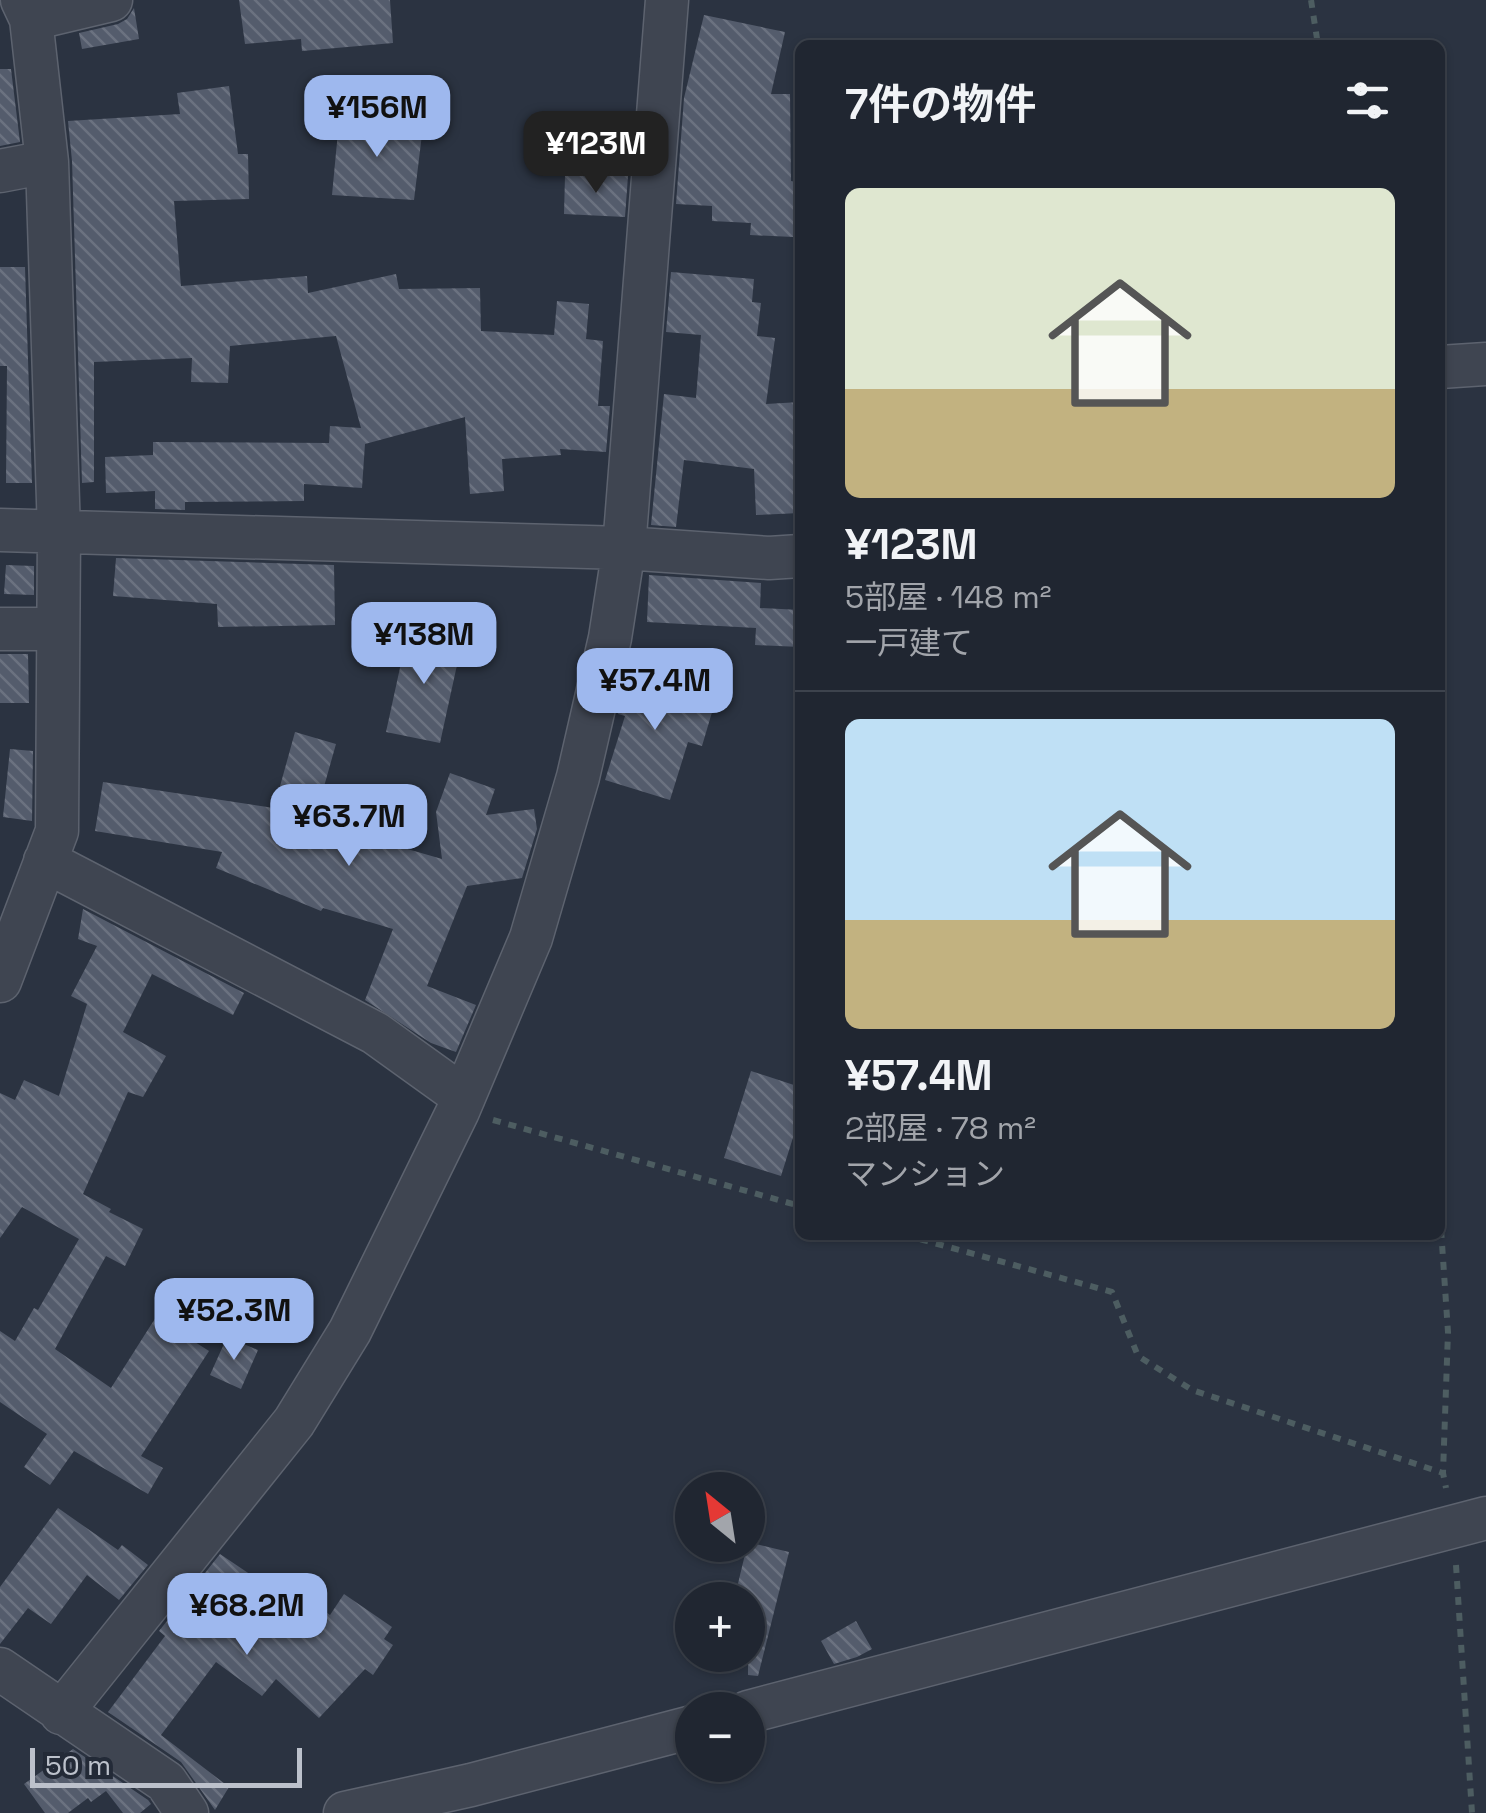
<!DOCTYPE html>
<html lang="ja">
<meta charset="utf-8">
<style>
body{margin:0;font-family:"Space Grotesk","Noto Sans JP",sans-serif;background:#282e39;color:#f1f3f6;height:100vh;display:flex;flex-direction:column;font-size:38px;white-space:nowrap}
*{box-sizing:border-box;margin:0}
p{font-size:32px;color:#a2a5ab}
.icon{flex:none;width:55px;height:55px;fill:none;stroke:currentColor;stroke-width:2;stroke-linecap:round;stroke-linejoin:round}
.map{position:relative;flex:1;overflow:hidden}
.side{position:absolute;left:795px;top:40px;width:650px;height:1200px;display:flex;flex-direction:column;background:#202631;border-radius:15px;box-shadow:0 2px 8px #0004,0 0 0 2px #3d434d}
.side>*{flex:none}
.needle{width:65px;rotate:330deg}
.fabs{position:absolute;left:675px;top:1472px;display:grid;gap:20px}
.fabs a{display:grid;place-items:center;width:90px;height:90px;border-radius:50%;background:#202631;box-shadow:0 2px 8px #0004,0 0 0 2px #3d434d;font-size:50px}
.scale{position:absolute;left:30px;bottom:25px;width:272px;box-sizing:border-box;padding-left:10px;border:5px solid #bcc1cb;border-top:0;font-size:28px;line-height:35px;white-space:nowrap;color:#bcc1cb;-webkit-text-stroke:8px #232a37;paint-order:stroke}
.price{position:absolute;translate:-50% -85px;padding:0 22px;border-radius:20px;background:#9eb8ee;color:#111;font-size:32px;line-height:65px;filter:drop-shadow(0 2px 5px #0008)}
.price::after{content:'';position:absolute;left:50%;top:60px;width:30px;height:22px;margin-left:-15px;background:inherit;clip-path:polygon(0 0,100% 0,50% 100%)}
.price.selected{background:#222;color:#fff}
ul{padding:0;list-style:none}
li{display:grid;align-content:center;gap:20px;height:530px;padding:0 50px}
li+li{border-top:2px solid #3d434d}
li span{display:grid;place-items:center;height:310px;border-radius:15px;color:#555}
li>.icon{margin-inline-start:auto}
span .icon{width:180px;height:180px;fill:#fffc;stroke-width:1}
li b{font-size:42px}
h2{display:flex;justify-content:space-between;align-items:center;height:120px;padding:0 50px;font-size:42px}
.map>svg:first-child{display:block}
</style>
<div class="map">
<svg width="1486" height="1813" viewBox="0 0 1486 1813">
<defs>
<pattern id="building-back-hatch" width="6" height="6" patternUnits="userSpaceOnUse" patternTransform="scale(2.5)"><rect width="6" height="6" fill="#545c6c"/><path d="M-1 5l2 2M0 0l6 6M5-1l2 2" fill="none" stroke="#6b7280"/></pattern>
</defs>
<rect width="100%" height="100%" fill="#2b3341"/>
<path fill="url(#building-back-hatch)" d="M 239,0 L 390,0 L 393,43 L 302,51 L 301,39 L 245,44 Z
M 134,8 L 139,39 L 82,49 L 79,33 L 118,24 L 127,19 Z
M 704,15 L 785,32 L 771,94 L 790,94 L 791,181 L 796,182 L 793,237 L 750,235 L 751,223 L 712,221 L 712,206 L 676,204 L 684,98 Z
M 0,69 L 11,69 L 20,142 L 0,146 Z
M 229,86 L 238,154 L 248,154 L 249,199 L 174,201 L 181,286 L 307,276 L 308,293 L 396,274 L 399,289 L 480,288 L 481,331 L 554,335 L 557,301 L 589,304 L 586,339 L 603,341 L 598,406 L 610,406 L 606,452 L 560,449 L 561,455 L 502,459 L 504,491 L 470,494 L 465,417 L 365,444 L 362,488 L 304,484 L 304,501 L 185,502 L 185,510 L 155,509 L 155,491 L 106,493 L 105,457 L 153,455 L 153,442 L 329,443 L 330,426 L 361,428 L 336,336 L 230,346 L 228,383 L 191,382 L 192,358 L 94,362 L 94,482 L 82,483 L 72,161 L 68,121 L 180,114 L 177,93 Z
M 339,121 L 423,126 L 414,200 L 332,195 Z
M 565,176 L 628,176 L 625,217 L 564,214 Z
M 0,267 L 25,267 L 32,483 L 6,483 L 7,366 L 0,366 Z
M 671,272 L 754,279 L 752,302 L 761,303 L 757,336 L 775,338 L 766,404 L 800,402 L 800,513 L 756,515 L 754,469 L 684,460 L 676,527 L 651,525 L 664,394 L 696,398 L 701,335 L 666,332 Z
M 116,558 L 334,565 L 335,625 L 218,627 L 217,604 L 113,596 Z
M 6,565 L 34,566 L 34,595 L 4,594 Z
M 649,575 L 761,583 L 760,608 L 800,610 L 800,647 L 755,645 L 756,628 L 647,622 Z
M 408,631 L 462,642 L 440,743 L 386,732 Z
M 0,654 L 28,654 L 29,703 L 0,703 Z
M 630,662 L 661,673 L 657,685 L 715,702 L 702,746 L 688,742 L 670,800 L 605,780 L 625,716 L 618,714 Z
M 295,732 L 336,744 L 314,822 L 442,859 L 436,812 L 450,773 L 495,789 L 486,815 L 534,809 L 537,829 L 522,878 L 467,886 L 427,986 L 476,1005 L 456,1052 L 431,1043 L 365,1000 L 393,929 L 323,908 L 321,911 L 216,868 L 222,852 L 95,831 L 103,782 L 274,808 Z
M 10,749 L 33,751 L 32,821 L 3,817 Z
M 83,909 L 244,993 L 233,1015 L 152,974 L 123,1032 L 166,1056 L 143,1097 L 128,1092 L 83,1194 L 111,1209 L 109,1212 L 143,1229 L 125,1266 L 106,1256 L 55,1349 L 111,1388 L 156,1317 L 209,1351 L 141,1456 L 163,1468 L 148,1494 L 74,1451 L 50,1485 L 24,1467 L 47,1434 L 0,1402 L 0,1331 L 15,1341 L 34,1308 L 38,1310 L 79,1239 L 22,1207 L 0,1238 L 0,1093 L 15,1100 L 24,1080 L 59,1096 L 87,1004 L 71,996 L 97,946 L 78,939 Z
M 751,1071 L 800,1087 L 800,1115 L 781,1176 L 724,1158 Z
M 227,1337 L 258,1350 L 241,1389 L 210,1375 Z
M 58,1508 L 118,1550 L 122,1545 L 148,1565 L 119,1600 L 87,1575 L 51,1624 L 28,1608 L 0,1644 L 0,1587 Z
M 748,1542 L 789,1552 L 758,1676 L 748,1675 L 748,1600 L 734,1600 Z
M 220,1554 L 257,1579 L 245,1597 L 294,1636 L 315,1604 L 330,1615 L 344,1594 L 392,1627 L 384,1639 L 393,1645 L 373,1675 L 365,1669 L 319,1718 L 276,1679 L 262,1696 L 216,1662 L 161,1735 L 229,1787 L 215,1810 L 181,1762 L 108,1712 L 165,1636 L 159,1631 Z
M 856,1621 L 872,1649 L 857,1657 L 834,1664 L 821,1641 Z
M 73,1749 L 148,1800 L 151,1804 L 140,1813 L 123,1813 L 106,1791 L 91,1802 L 88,1798 L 68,1813 L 45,1813 L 24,1784 Z"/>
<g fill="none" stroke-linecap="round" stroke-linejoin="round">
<defs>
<path id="street" d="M 31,19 L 111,0
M 0,171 L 47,162
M 1440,367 L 1486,364
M 0,530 L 624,548 L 769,558 L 800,556
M 0,629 L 57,629
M 45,861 L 375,1033 L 464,1097
M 0,981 L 57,831 L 59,532 L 47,162 L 31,19 L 22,0
M 0,1669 L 166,1782 L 187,1813
M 748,1712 L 1486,1518
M 61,1713 L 294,1422 L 350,1331 L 458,1111 L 531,938 L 578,777 L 610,638 L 624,548 L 667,0
M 345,1813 L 471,1785 L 692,1727"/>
</defs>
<use href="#street" stroke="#5d636f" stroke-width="45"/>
<path stroke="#4d5d61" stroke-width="6" stroke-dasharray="8 8" stroke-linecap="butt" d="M 1311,0 L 1318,45
M 493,1120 L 800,1206
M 1440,1214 L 1448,1332 L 1443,1473 L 1446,1488
M 905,1235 L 1112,1292 L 1138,1356 L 1192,1390 L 1443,1473
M 1456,1565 L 1472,1813"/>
<use href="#street" stroke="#3f4551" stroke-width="42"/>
</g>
</svg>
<div class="fabs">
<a><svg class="needle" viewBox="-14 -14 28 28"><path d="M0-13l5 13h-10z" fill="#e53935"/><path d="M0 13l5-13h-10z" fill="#a2a5ab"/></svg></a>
<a>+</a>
<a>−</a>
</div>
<div class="scale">50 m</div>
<b class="price" style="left:377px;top:160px">¥156M</b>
<b class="price selected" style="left:596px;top:196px">¥123M</b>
<b class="price" style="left:424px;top:687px">¥138M</b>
<b class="price" style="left:655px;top:733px">¥57.4M</b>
<b class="price" style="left:349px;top:869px">¥63.7M</b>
<b class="price" style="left:234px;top:1363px">¥52.3M</b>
<b class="price" style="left:247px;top:1658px">¥68.2M</b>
<section class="side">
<h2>7件の物件<svg class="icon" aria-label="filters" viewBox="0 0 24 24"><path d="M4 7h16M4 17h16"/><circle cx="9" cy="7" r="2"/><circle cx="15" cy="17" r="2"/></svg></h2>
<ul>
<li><span style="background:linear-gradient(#dfe7d0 65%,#c2b280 0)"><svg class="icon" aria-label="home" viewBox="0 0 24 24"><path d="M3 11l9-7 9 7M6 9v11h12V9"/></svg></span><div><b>¥123M</b><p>5部屋 · 148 m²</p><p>一戸建て</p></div></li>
<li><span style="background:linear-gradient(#bfe0f5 65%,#c2b280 0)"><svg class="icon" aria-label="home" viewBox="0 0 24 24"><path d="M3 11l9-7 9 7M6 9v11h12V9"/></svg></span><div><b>¥57.4M</b><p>2部屋 · 78 m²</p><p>マンション</p></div></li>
</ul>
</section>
</div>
